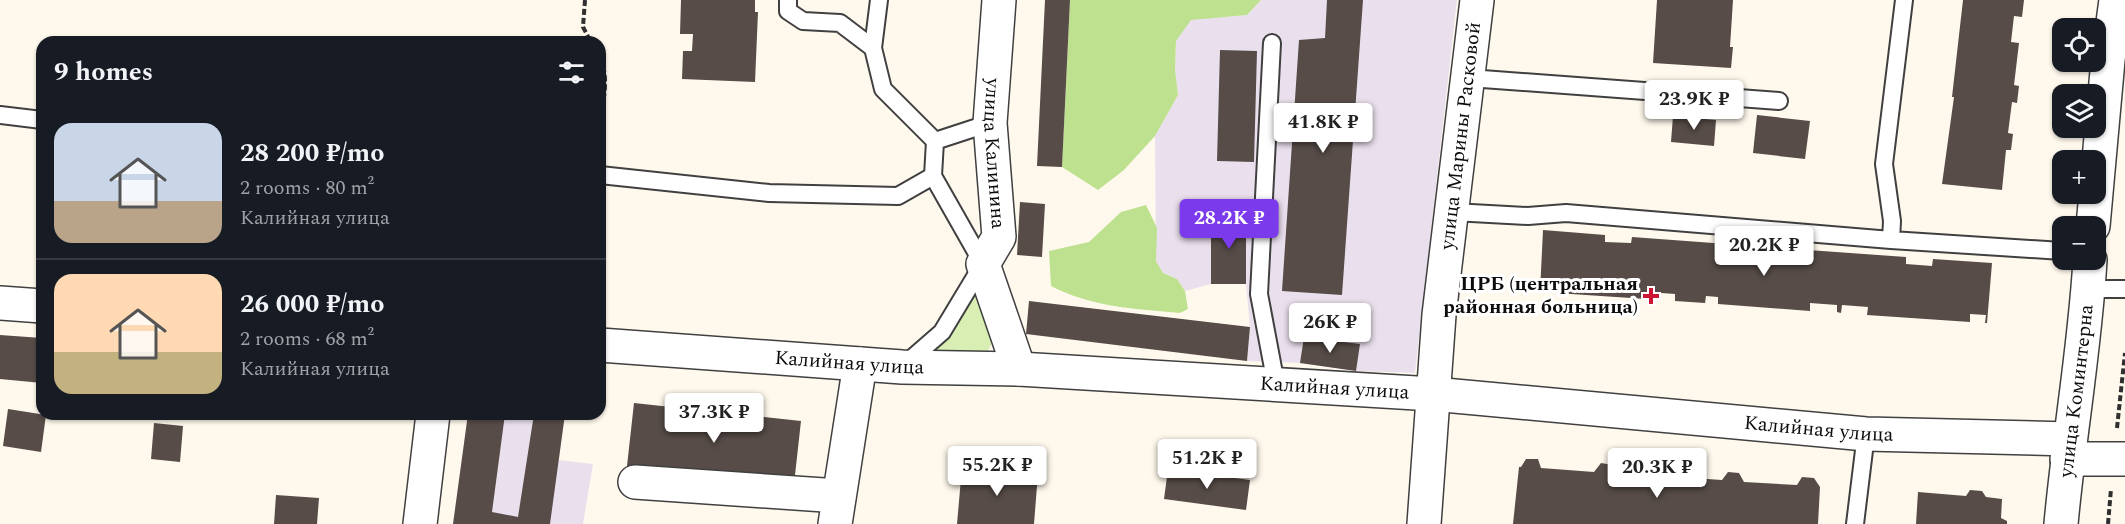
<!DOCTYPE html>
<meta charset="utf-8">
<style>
body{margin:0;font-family:Spectral,serif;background:#20242c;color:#f1f3f6;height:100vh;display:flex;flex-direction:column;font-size:22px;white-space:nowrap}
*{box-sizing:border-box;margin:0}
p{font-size:20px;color:#9ea1a6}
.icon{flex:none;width:33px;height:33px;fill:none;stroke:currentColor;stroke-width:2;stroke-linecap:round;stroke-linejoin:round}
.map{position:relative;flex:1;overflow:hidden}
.details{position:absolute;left:36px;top:36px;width:570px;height:384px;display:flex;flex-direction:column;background:#171b24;border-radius:18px;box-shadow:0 2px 4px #0004}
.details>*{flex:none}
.fabs{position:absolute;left:2052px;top:18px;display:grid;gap:12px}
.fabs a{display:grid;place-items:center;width:54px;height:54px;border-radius:12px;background:#171b24;box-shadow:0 2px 4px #0004;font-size:30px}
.price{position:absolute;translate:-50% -51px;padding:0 14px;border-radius:6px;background:#fff;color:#222;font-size:20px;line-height:39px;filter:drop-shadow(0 2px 3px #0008)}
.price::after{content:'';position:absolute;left:50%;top:36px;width:18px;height:14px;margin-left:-9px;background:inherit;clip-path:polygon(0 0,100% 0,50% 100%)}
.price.selected{background:#7c3aed;color:#fff}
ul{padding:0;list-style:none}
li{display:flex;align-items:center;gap:18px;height:150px;padding:0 18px}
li+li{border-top:2px solid #363941}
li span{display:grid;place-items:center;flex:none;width:168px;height:120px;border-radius:18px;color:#555}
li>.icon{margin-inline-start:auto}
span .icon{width:72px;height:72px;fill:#fffc;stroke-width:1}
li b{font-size:26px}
h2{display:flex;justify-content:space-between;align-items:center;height:72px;padding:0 18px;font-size:26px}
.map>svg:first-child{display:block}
</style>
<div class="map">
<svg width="2125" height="524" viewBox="0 0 2125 524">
<rect width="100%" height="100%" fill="#fff9ed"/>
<path fill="#eae0ed" d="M 1261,0 L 1457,0 L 1415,373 L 1356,371 L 1300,363 L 1247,361 L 1250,327 L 1246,284 L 1211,284 L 1185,291 L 1177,279 L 1163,273 L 1156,261 L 1155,136 L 1178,95 L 1175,69 L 1176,40 L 1191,19 L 1247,15 Z
M 468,414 L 565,414 L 559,460 L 593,464 L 583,524 L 453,524 Z"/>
<path fill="#d8eeb2" d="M 975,295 L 994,340 L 986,354 L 927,355 L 950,330 Z"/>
<path fill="#bee190" d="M 1070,0 L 1261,0 L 1247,15 L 1191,20 L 1176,41 L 1175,69 L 1178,95 L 1155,136 L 1124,170 L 1098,190 L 1062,167 Z
M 1146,205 L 1157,228 L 1156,261 L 1163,273 L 1177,279 L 1185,291 L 1188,309 L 1180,313 C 1136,309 1091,307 1051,286 L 1049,251 L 1089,242 L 1121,212 Z"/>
<path fill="#574c48" d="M 681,0 L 755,0 L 755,12 L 758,12 L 755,82 L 682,79 L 683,51 L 692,51 L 693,34 L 680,34 Z
M 1045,0 L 1070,0 L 1062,167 L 1037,166 Z
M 1327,0 L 1363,0 L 1342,295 L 1282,291 L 1299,40 L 1325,38 Z
M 1657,0 L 1733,0 L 1730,47 L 1733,47 L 1731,68 L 1653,63 Z
M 1963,0 L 2024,0 L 2022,17 L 2014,16 L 2011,42 L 2019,43 L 2014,85 L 2019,86 L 2017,103 L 2012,102 L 2008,133 L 2013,134 L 2011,150 L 2006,150 L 2002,190 L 1942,184 L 1954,97 L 1952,97 Z
M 1220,50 L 1257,51 L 1254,162 L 1217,161 Z
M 1757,115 L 1810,121 L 1805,159 L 1753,153 Z
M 1673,116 L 1716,120 L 1714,146 L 1671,142 Z
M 1020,202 L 1045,204 L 1042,257 L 1017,255 Z
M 1211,216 L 1246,216 L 1246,284 L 1211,284 Z
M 1543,230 L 1605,235 L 1605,242 L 1631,243 L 1632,237 L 1754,246 L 1754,253 L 1779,255 L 1780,248 L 1906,257 L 1906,264 L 1932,266 L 1933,259 L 1992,263 L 1987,323 L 1985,323 L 1986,315 L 1970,314 L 1970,322 L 1867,315 L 1868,307 L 1842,305 L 1841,313 L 1837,312 L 1837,305 L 1810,303 L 1810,311 L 1718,304 L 1718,297 L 1706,296 L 1705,303 L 1675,301 L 1675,294 L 1661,293 L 1661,300 L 1556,293 L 1557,285 L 1542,284 L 1542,292 L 1540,292 Z
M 1029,301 L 1250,327 L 1247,361 L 1026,334 Z
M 0,335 L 42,338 L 42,383 L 0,379 Z
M 1304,337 L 1360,344 L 1356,371 L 1300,363 Z
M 634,403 L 801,421 L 794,484 L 627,466 Z
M 8,409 L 46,415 L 41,452 L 3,446 Z
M 468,414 L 505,414 L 492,512 L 518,517 L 534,414 L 565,414 L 550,524 L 453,524 Z
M 154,423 L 183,426 L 180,462 L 151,459 Z
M 1526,459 L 1538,459 L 1541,468 L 1594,472 L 1601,463 L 1613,465 L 1618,473 L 1722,480 L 1728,472 L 1739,473 L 1744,482 L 1797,485 L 1802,477 L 1814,478 L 1820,487 L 1818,524 L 1513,524 L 1519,467 L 1521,467 Z
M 962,467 L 1038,473 L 1034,524 L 957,524 Z
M 1168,469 L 1250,480 L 1246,510 L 1164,499 Z
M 1970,490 L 1982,491 L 1986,497 L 2002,499 L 2001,518 L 2007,521 L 2007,524 L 1916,524 L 1918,492 L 1966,496 Z
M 276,495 L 319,498 L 317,524 L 274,524 Z"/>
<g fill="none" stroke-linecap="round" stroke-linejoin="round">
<defs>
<path id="service" d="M 788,0 L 788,11 L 803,21 L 840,23 L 873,48
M 879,0 L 873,48 L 883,89 L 935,141 L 933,176 L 983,264 L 942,332 L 903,366
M 1272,43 L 1259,294 L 1276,384
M 1469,78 L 1779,101
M 0,115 L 42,120
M 935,141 L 990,123
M 600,175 L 769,193 L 898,196 L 933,176
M 1453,212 L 1528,216 L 1566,213 L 1891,240 L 2062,251
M 1891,240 L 1892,221 L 1884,164 L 1904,0
M 2088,289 L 2125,289
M 1855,524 L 1866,434"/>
<g id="minor">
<path id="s1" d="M 999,0 L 990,123 L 999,237 L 983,264 L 1019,369"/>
<path d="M 2093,226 L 2108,60 L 2116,0"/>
<path d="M 0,303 L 42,306"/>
<path id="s2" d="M 600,345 L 902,367 L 1019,369 L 1433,394 L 1866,434 L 2070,439"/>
<path d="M 2067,459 L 2125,459"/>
<path d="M 635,482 L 839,496"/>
<path d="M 420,524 L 433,414"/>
<path d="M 835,524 L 860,364"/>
<path id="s3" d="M 1424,524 L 1439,315 L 1477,0"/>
<path id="s4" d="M 2061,524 C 2069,436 2085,348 2090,260"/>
</g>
</defs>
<use href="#service" stroke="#404040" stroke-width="20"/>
<use href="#minor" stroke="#404040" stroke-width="36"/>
<path stroke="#2f2f2f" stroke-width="4" stroke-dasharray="6 3" stroke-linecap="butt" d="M 585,0 L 583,27 L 591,42
M 600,58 C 609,76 604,100 600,119
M 2117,428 L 2125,353
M 2108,524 L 2111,489"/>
<use href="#service" stroke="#fff" stroke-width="16"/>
<use href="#minor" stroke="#fff" stroke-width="33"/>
</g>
<path fill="#cc1634" stroke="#fff" stroke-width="2" d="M1648 287h6v6h6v6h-6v6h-6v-6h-6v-6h6z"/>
<g text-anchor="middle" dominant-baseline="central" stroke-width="6" stroke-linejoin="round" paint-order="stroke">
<g font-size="20" fill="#0d0d0d" stroke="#fff">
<text stroke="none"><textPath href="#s3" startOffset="390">улица Марины Расковой</textPath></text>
<text stroke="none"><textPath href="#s1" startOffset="154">улица Калинина</textPath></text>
<text stroke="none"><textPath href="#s2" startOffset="250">Калийная улица</textPath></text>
<text stroke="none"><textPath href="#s2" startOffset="736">Калийная улица</textPath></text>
<text stroke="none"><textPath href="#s4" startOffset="134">улица Коминтерна</textPath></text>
<text stroke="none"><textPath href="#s2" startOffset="1222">Калийная улица</textPath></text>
</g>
<g font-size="20" font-weight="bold" fill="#0d0d0d" stroke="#fff" text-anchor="end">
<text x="1638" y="284">ЦРБ (центральная<tspan x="1638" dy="23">районная больница)</tspan></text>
</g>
</g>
</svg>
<div class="fabs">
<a><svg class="icon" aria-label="locate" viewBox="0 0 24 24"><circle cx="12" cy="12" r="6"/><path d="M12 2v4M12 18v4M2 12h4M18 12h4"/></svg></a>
<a><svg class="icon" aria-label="layers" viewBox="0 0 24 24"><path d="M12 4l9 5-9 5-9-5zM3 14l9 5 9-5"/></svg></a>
<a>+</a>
<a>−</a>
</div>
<b class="price" style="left:1694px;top:131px">23.9K ₽</b>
<b class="price" style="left:1323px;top:154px">41.8K ₽</b>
<b class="price selected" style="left:1229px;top:250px">28.2K ₽</b>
<b class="price" style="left:1764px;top:277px">20.2K ₽</b>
<b class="price" style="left:1330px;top:354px">26K ₽</b>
<b class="price" style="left:714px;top:444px">37.3K ₽</b>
<b class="price" style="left:1207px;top:490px">51.2K ₽</b>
<b class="price" style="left:997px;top:497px">55.2K ₽</b>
<b class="price" style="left:1657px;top:499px">20.3K ₽</b>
<section class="details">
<h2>9 homes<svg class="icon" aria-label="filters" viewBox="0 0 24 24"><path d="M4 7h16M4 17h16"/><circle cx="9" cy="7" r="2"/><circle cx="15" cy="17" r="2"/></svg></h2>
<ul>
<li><span style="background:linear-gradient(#c9d6e8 65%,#b9a48a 0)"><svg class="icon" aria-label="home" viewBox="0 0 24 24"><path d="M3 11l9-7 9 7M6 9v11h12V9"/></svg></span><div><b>28 200 ₽/mo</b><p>2 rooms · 80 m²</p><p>Калийная улица</p></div></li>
<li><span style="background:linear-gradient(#ffd9b3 65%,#c2b280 0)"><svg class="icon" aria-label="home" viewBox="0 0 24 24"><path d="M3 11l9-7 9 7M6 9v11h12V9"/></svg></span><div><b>26 000 ₽/mo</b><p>2 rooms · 68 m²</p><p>Калийная улица</p></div></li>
</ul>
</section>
</div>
